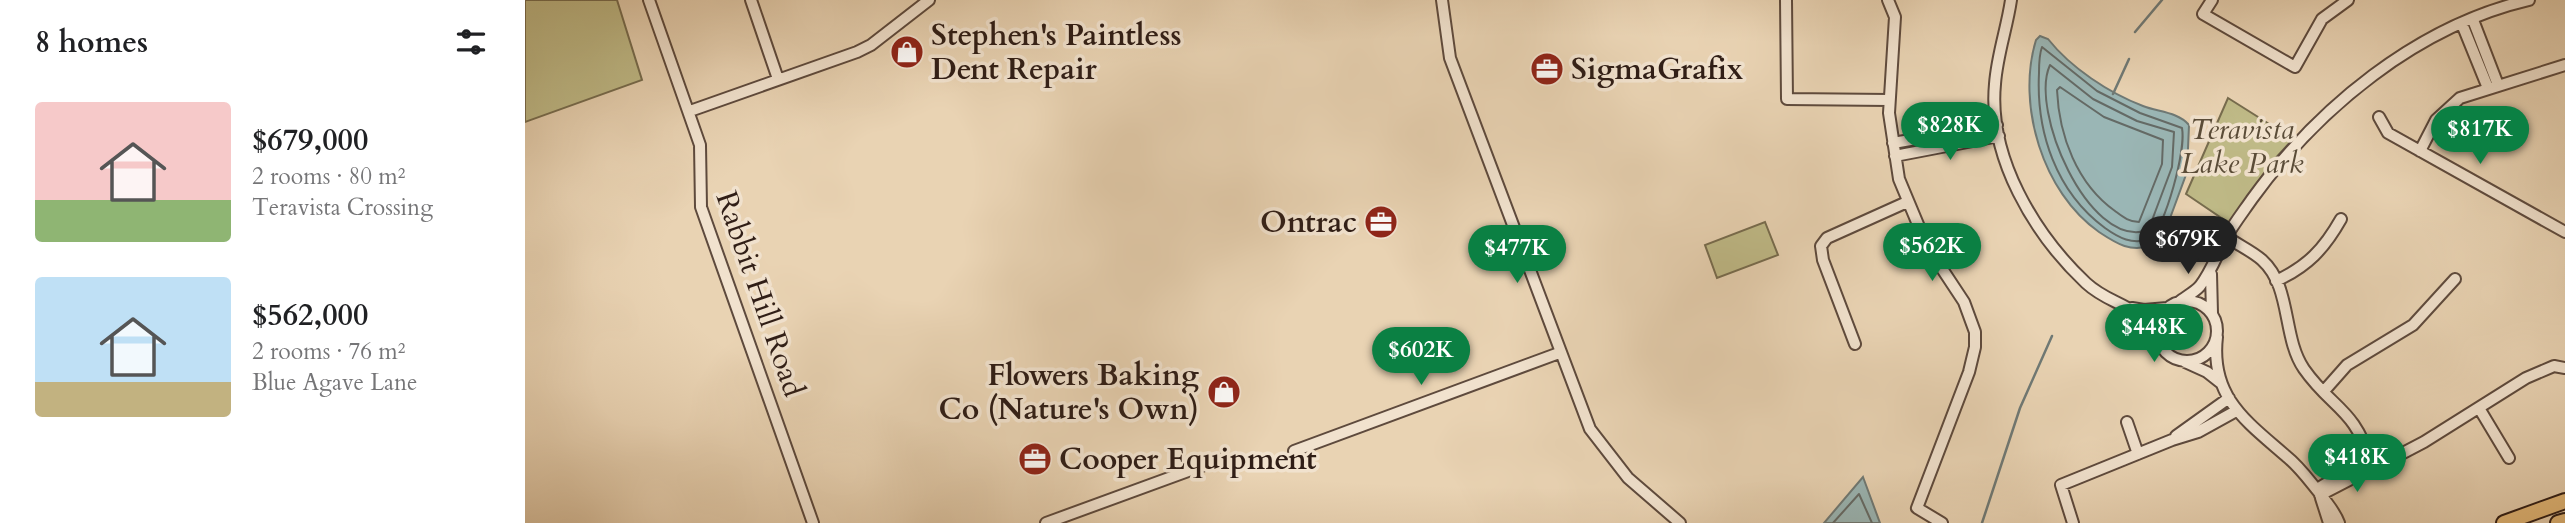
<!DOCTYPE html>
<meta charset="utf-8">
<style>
body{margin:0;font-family:Cardo,serif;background:#f2f2f2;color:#202124;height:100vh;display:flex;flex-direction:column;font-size:26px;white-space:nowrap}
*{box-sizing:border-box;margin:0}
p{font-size:23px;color:#757577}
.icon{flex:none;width:38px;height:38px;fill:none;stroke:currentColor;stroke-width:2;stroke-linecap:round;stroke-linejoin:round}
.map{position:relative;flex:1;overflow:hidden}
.sheet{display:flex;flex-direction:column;background:#fff;width:525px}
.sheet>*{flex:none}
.price{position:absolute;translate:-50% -60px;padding:0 16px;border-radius:24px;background:#0b8043;color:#fff;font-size:23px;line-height:46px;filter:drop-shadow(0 2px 4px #0008)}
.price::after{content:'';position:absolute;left:50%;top:42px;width:21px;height:16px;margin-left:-10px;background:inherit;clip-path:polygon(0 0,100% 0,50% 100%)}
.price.active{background:#222;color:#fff}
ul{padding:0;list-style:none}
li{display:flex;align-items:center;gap:21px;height:175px;padding:0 35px}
li span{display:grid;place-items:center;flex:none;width:196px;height:140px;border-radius:7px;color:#555}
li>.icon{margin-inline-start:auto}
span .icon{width:84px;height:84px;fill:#fffc;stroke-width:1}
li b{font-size:30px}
h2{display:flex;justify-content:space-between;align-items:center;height:84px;padding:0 35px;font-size:30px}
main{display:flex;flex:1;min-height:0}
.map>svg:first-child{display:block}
</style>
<main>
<section class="sheet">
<h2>8 homes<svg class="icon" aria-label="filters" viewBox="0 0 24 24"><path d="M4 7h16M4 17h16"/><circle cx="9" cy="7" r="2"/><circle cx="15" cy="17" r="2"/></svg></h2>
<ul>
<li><span style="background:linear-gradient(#f6c9c9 70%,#8fb573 0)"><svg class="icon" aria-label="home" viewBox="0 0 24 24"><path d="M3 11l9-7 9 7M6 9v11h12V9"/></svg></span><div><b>$679,000</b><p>2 rooms · 80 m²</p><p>Teravista Crossing</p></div></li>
<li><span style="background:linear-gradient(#bfe0f5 75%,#c2b280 0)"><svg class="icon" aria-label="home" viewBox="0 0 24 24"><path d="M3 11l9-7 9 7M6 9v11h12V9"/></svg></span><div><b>$562,000</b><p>2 rooms · 76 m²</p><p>Blue Agave Lane</p></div></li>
</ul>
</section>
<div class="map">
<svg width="2040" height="523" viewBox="0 0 2040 523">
<rect width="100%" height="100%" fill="#e9d3b3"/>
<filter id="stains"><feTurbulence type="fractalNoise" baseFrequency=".00286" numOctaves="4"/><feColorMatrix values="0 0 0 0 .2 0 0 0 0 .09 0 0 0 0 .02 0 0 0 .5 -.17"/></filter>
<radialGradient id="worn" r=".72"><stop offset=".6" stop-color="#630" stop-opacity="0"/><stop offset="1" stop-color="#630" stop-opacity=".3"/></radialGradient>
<path fill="#bfba87" stroke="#776c4e" stroke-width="2" d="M 0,0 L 92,0 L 117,80 L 0,122 Z
M 1703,98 L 1768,139 L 1747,162 L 1704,223 L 1661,194 Z
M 1240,222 L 1253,255 L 1192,278 L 1180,245 Z"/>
<path fill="#9ab6b5" stroke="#6f7975" stroke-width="2" d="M 1515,36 L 1523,39 C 1546,68 1584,93 1618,106 C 1633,112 1653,112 1664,125 L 1662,172 L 1641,229 L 1628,245 C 1606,253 1592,244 1574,232 C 1518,193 1491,105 1511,40 Z
M 1338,477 L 1355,523 L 1299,523 Z"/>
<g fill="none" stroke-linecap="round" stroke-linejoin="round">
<path stroke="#646a66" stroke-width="2" d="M 1517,47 L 1572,91 L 1615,113 L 1657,128 C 1661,151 1641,224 1625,239 C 1607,245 1594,238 1580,228 C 1531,192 1511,132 1514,73 C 1514,64 1514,55 1517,47 Z
M 1525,65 L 1568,99 L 1612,121 L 1649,132 L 1647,167 L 1626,223 L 1620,231 C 1563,246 1504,110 1525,65 Z
M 1535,87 L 1579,117 L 1638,140 L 1637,164 L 1614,222 C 1604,222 1598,217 1590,211 C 1552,184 1534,136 1532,90 Z
M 1308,523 L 1334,494 L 1347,523"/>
<path stroke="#6f7975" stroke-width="2.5" d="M 1610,32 L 1637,0
M 1588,94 L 1604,59
M 1457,523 L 1495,408 L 1527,336"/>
<defs>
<path id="minor" d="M 124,0 L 175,145 L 176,207 L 288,523
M 226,0 L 253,79
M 917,0 L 925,58 L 1065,429 L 1103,478 L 1155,523
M 1261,0 L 1262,99 L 1364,100
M 1363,0 L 1370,17 L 1364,113 L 1374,179 L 1402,246 L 1439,302 L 1450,332 L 1450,347 L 1444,372 L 1392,508 L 1417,523
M 1486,0 C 1482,28 1472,55 1470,84 C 1463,157 1509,234 1561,283 C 1587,307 1610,301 1632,337
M 1687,0 L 1678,14 L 1770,67 L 1797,19 L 1823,0
M 1948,20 L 1973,85
M 1937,24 L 1963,88
M 165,111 L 332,52 L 346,45 L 404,0
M 1854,117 L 1863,133 L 2040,232
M 1368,143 L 1472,125
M 1895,151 L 1911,120 L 1935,98 L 2040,65
M 1370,156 L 1474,136
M 1702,237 C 1713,245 1727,251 1737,260 C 1767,287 1757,337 1779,369 C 1807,409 1830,408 1846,463
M 1686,274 L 1687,313
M 1751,281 C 1783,266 1799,249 1816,219
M1632 331a30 30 0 1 1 60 0a30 30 0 1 1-60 0Z
M 1654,302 C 1660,297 1670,292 1675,286 C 1686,272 1692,255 1700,239 C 1708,225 1718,212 1727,199 C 1793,108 1892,26 2004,0
M 1607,308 L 1619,310 L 1642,308
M 1692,337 C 1685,397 1721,421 1761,456 C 1776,468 1785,482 1797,496 C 1804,506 1810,512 1814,523
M 1330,344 L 1298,260 L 1296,246 L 1302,238 L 1382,202
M 1660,362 L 1682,372 L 1696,383
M 1799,391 L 1822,365 L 1888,325 L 1930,279
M 1954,408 L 1984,458
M 1602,422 L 1613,454
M 1651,436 L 1704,398
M 769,451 L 1034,353
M 1792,489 L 1832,465 L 1878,453 L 1899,442 L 2001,378 L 2029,366 L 2040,368
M 1795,495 L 1824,480 L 1846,463
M 1796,498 L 1804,523
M 521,523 L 696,459
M 1548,523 L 1536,485 L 1647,440 L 1673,432 L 1711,411"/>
<path id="major" d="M 1979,523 L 2040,501
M 2033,523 L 2040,521"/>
</defs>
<use href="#minor" stroke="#5e4a3d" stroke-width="14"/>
<use href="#major" stroke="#2f1d16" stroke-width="18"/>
<use href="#minor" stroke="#f1e2ce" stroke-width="10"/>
<use href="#major" stroke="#e4ba7a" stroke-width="14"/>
</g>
<defs>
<symbol id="shop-disc" viewBox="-11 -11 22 22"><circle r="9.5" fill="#8f2418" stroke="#f1e2ce"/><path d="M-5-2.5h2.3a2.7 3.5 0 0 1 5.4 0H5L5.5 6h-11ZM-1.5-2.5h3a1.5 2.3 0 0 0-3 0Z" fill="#fff"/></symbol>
<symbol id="office-disc" viewBox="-11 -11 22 22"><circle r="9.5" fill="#8f2418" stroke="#f1e2ce"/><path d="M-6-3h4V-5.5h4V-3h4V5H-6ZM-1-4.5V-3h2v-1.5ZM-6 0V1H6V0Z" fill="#fff"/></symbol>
</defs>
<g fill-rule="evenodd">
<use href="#shop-disc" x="363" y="33" width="38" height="38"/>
<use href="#office-disc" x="1003" y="50" width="38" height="38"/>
<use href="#office-disc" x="837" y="203" width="38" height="38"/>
<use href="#shop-disc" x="680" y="373" width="38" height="38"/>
<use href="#office-disc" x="491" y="440" width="38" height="38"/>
</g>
<g text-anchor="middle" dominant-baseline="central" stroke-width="7" stroke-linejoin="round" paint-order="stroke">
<g font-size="30" font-weight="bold" fill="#2f1d16" stroke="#f1e2ce" text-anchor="start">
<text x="406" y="35">Stephen's Paintless<tspan x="406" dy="34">Dent Repair</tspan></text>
<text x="1046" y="69">SigmaGrafix</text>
<text x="832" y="222" text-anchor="end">Ontrac</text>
<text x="674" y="375" text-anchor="end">Flowers Baking<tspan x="674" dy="34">Co (Nature's Own)</tspan></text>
<text x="534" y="459">Cooper Equipment</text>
</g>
<g font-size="30" font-style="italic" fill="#5a4c38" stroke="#f1e2ce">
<text x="1717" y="129">Teravista<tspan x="1717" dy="34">Lake Park</tspan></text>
</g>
<g font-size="30" fill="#2f1d16" stroke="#f1e2ce">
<text transform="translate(235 294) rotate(71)">Rabbit Hill Road</text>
</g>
</g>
<rect width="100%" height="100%" filter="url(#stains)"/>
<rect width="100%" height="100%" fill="url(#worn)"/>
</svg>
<b class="price" style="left:1425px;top:162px">$828K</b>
<b class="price" style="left:1955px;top:166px">$817K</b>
<b class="price active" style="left:1663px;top:276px">$679K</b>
<b class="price" style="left:1407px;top:283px">$562K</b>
<b class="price" style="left:992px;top:285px">$477K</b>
<b class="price" style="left:1629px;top:364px">$448K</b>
<b class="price" style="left:896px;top:387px">$602K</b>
<b class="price" style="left:1832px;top:494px">$418K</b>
</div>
</main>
